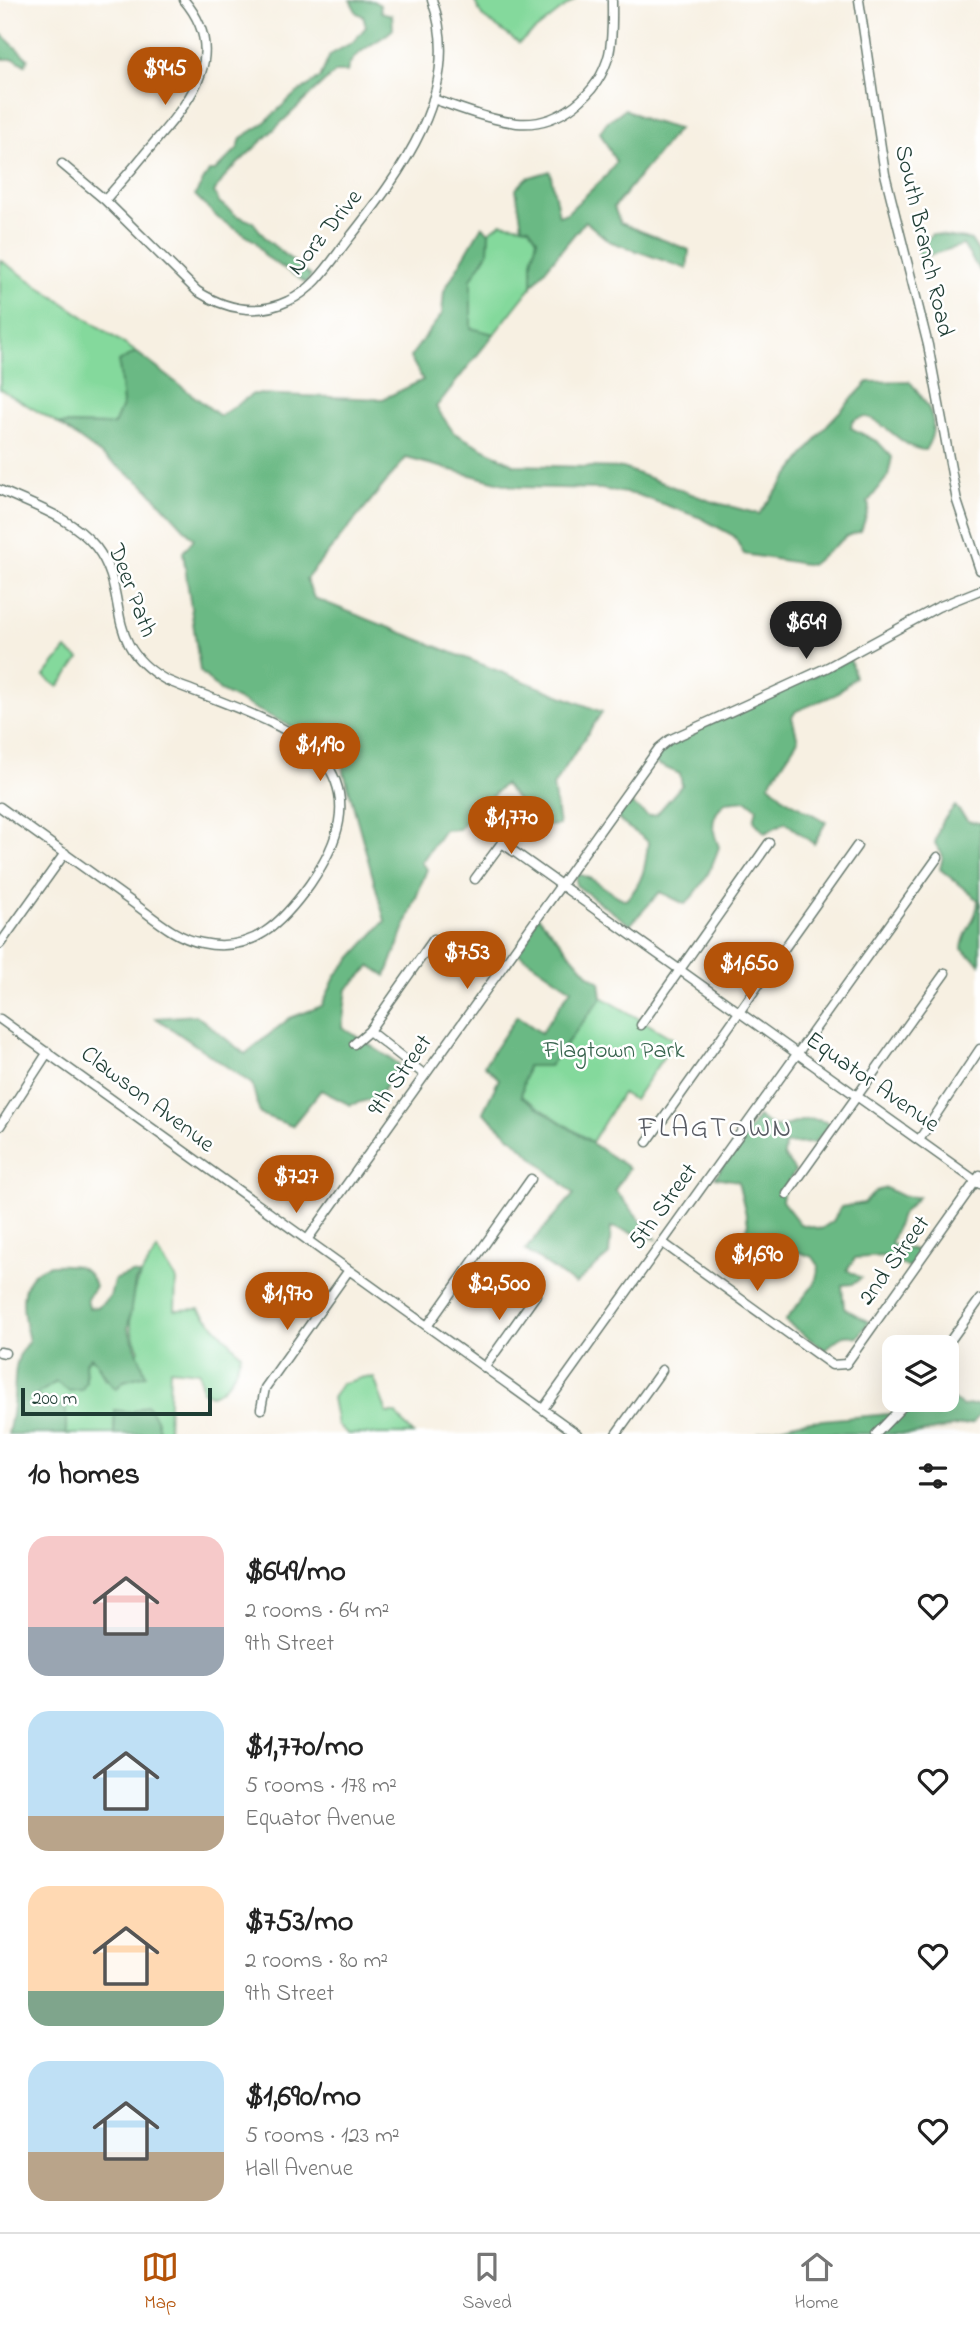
<!DOCTYPE html>
<meta charset="utf-8">
<style>
body{margin:0;font-family:"Indie Flower",sans-serif;background:#f6f6f6;color:#222;height:100vh;display:flex;flex-direction:column;font-size:26px;white-space:nowrap}
*{box-sizing:border-box;margin:0}
p{font-size:23px;color:#767676}
.icon{flex:none;width:38px;height:38px;fill:none;stroke:currentColor;stroke-width:2;stroke-linecap:round;stroke-linejoin:round}
.map{position:relative;height:1434px;overflow:hidden}
.side{display:flex;flex-direction:column;background:#fff;flex:1}
.side>*{flex:none}
.buttons{position:absolute;left:882px;top:1335px;display:grid;gap:14px}
.buttons a{display:grid;place-items:center;width:77px;height:77px;border-radius:14px;background:#fff;box-shadow:0 7px 28px #0002;font-size:35px}
.scale{position:absolute;left:21px;bottom:18px;width:191px;box-sizing:border-box;padding-left:7px;border:4px solid #1f3d34;border-top:0;font-size:19px;line-height:24px;white-space:nowrap;color:#1f3d34;-webkit-text-stroke:5px #fff;paint-order:stroke}
.price{position:absolute;translate:-50% -60px;padding:0 16px;border-radius:24px;background:#b45309;color:#fff;font-size:23px;line-height:46px;filter:drop-shadow(0 2px 4px #0008)}
.price::after{content:'';position:absolute;left:50%;top:42px;width:21px;height:16px;margin-left:-10px;background:inherit;clip-path:polygon(0 0,100% 0,50% 100%)}
.price.selected{background:#222;color:#fff}
ul{padding:0;list-style:none}
li{display:flex;align-items:center;gap:21px;height:175px;padding:0 28px}
li span{display:grid;place-items:center;flex:none;width:196px;height:140px;border-radius:21px;color:#555}
li>.icon{margin-inline-start:auto}
span .icon{width:84px;height:84px;fill:#fffc;stroke-width:1}
li b{font-size:30px}
h2{display:flex;justify-content:space-between;align-items:center;height:84px;padding:0 28px;font-size:30px}
.dock{display:flex;justify-content:space-around;align-items:center;height:98px;border-top:2px solid #e0e0e0;background:#fff;font-size:19px;color:#767676}
.dock a{display:grid;justify-items:center;gap:4px}
.dock .selected{color:#b45309}
.map>svg:first-child{display:block}
</style>
<div class="map">
<svg width="980" height="1434" viewBox="0 0 980 1434">
<rect width="100%" height="100%" fill="#fff"/>
<filter id="ink" filterUnits="userSpaceOnUse"><feTurbulence type="fractalNoise" baseFrequency=".0143" numOctaves="2"/><feDisplacementMap in="SourceGraphic" scale="14" xChannelSelector="R" yChannelSelector="G"/><feConvolveMatrix kernelMatrix="1 2 1 2 8 2 1 2 1" color-interpolation-filters="sRGB"/></filter>
<filter id="wash" filterUnits="userSpaceOnUse"><feTurbulence type="fractalNoise" baseFrequency=".00686" numOctaves="4" result="noise"/><feDisplacementMap in="SourceGraphic" scale="28" xChannelSelector="R" yChannelSelector="G"/><feGaussianBlur stdDeviation="1.57" result="paint"/><feColorMatrix in="noise" values="0 0 0 0 0 0 0 0 0 0 0 0 0 0 0 0 0 1.4 0 .05"/><feComposite in="paint" operator="in"/></filter>
<g filter="url(#wash)">
<rect width="100%" height="100%" fill="#f7f0e2"/>
<path fill="#84d99c" stroke="#528b68" stroke-width="2" d="M 474,0 L 574,0 L 519,43 L 482,16 Z
M 501,223 L 529,227 L 537,239 L 532,262 L 532,286 L 494,334 L 471,329 C 470,313 465,292 471,278 C 481,255 488,263 489,232 Z
M 0,260 L 136,352 L 119,362 L 123,404 L 114,425 L 59,424 L 0,389 Z
M 66,649 L 79,659 L 58,687 L 44,676 Z
M 602,997 L 675,1040 L 634,1100 L 622,1093 L 592,1142 L 521,1096 L 527,1066 L 549,1066 Z
M 157,1250 L 176,1279 L 175,1310 L 199,1309 L 241,1354 C 236,1371 229,1389 211,1395 L 202,1391 L 199,1372 L 170,1369 L 168,1434 L 160,1434 L 156,1419 L 115,1410 L 114,1434 L 66,1434 L 65,1408 L 34,1396 L 56,1382 L 69,1391 L 86,1381 L 85,1363 L 91,1357 L 97,1363 L 105,1380 L 139,1350 C 119,1310 133,1285 157,1250 Z
M 364,1377 L 374,1378 L 387,1413 L 395,1413 L 413,1434 L 348,1434 L 337,1425 L 332,1398 L 341,1384 Z"/>
<path fill="#6bb984" stroke="#457b5c" stroke-width="2" d="M 350,0 L 373,1 L 380,5 L 381,12 L 392,15 L 393,29 C 381,42 350,51 347,72 L 336,72 L 324,82 L 227,174 L 214,192 L 219,202 L 237,216 L 253,222 L 267,240 L 311,276 L 306,283 L 265,256 L 256,242 L 218,218 L 195,195 L 209,171 L 215,171 L 238,148 L 241,138 L 263,124 L 294,95 L 320,78 L 330,55 L 353,42 L 366,27 L 363,16 L 357,13 Z
M 0,33 L 28,59 L 25,65 L 15,59 L 0,59 Z
M 625,109 L 646,120 L 678,129 L 614,207 L 620,223 L 689,250 L 687,269 L 609,241 L 585,221 L 532,286 L 532,262 L 537,239 L 529,227 L 522,226 L 516,189 L 527,178 L 550,171 L 559,216 L 567,213 L 606,176 L 616,162 L 600,132 L 607,122 Z
M 482,226 L 489,232 L 488,253 L 471,279 L 471,328 L 494,334 L 436,407 L 454,433 L 515,465 L 623,468 L 710,501 L 759,514 L 828,424 L 868,382 L 909,381 C 928,403 943,423 925,450 C 896,449 875,402 852,422 L 851,428 L 878,442 L 892,457 L 888,476 L 868,502 L 869,508 L 861,531 L 847,536 L 811,565 L 744,554 L 734,536 L 701,518 L 638,495 L 601,489 L 516,487 L 406,458 L 306,579 L 314,598 L 602,712 L 553,786 L 559,825 L 539,827 L 504,784 L 459,829 L 444,830 L 421,863 L 427,869 L 386,976 L 371,966 L 347,989 L 342,1027 L 399,1064 L 379,1097 L 350,1105 L 321,1090 L 292,1126 L 260,1114 L 252,1084 L 156,1018 L 196,1015 L 245,1054 L 290,1018 L 322,1006 L 336,975 L 385,921 L 338,750 L 220,691 L 200,671 L 183,552 L 194,539 L 145,486 L 59,424 L 114,425 L 123,403 L 119,362 L 136,352 L 220,416 L 253,394 L 383,399 L 423,380 L 410,357 L 442,314 L 444,291 Z
M 932,234 L 971,240 L 980,254 L 979,270 L 963,245 L 920,258 L 918,249 Z
M 850,659 L 855,677 L 835,695 L 796,711 L 792,717 L 798,740 L 769,784 L 784,798 L 826,822 L 814,844 L 785,822 L 765,833 L 754,821 L 757,808 L 747,800 L 725,802 C 710,817 711,828 719,847 C 711,870 703,887 685,904 L 660,892 L 630,925 L 576,885 L 576,874 C 595,876 608,894 626,900 C 643,883 646,866 648,842 C 639,832 624,828 617,817 L 623,805 L 632,804 L 648,816 L 656,815 L 682,785 L 680,774 L 652,762 L 673,741 Z
M 955,806 L 968,821 L 980,823 L 980,964 L 962,949 C 963,930 978,919 978,900 L 940,869 L 943,856 L 935,843 L 941,823 Z
M 538,916 L 589,975 L 600,982 L 602,997 L 549,1066 L 527,1066 L 521,1096 L 629,1168 L 615,1190 L 656,1239 L 611,1227 L 609,1255 L 575,1284 L 525,1250 L 574,1194 L 483,1112 L 499,1079 L 484,1065 L 517,1016 L 541,1033 L 571,989 L 515,951 Z
M 758,1117 L 774,1127 C 800,1126 802,1113 831,1124 L 814,1143 L 785,1144 L 784,1156 L 795,1171 L 784,1188 L 782,1201 L 800,1224 L 821,1229 L 833,1221 L 841,1207 L 864,1203 L 876,1191 L 886,1188 L 902,1196 L 918,1197 L 901,1215 L 891,1244 L 919,1251 L 909,1268 L 886,1256 L 855,1258 L 847,1270 L 861,1278 L 853,1284 L 842,1285 L 844,1308 L 869,1322 L 858,1337 C 842,1332 836,1340 825,1350 L 785,1321 L 815,1283 L 819,1266 L 813,1257 L 798,1252 C 776,1265 762,1254 743,1242 L 748,1223 L 738,1181 L 715,1177 Z
M 50,1265 C 72,1264 88,1263 95,1286 L 87,1299 L 89,1308 L 98,1307 L 110,1297 L 114,1280 L 132,1273 L 140,1275 L 135,1282 L 128,1328 L 146,1375 L 124,1381 L 116,1389 C 104,1380 102,1366 91,1357 L 85,1363 L 86,1381 L 82,1390 L 69,1391 L 56,1382 L 35,1396 L 66,1408 L 66,1434 L 8,1434 C 10,1425 12,1415 13,1406 C 17,1380 10,1362 29,1341 C 22,1312 14,1276 50,1265 Z
M 947,1396 L 963,1406 L 980,1404 L 980,1414 L 973,1423 L 914,1434 L 758,1433 L 800,1422 L 900,1413 L 909,1400 L 947,1400 Z
M 147,1405 L 156,1419 L 160,1434 L 114,1434 L 115,1410 L 132,1412 Z"/>
</g>
<g filter="url(#ink)">
<g fill="none" stroke-linecap="round" stroke-linejoin="round">
<defs>
<path id="minor" d="M 859,0 L 885,174 L 928,345 L 957,501 L 980,570
M 433,99 C 460,108 489,120 517,123 C 559,127 599,94 609,54 C 613,37 612,18 612,0
M 62,164 L 105,200 L 197,291 C 225,309 257,316 288,301 C 315,289 330,263 347,241 C 400,174 465,90 432,0
M 105,200 C 123,180 141,159 158,138 C 194,96 228,52 184,0
M 0,490 C 32,505 73,518 96,547 C 132,594 100,643 166,680 C 208,698 295,724 322,758 C 356,800 337,845 310,884 C 283,922 253,954 202,943 C 174,938 152,916 129,900 C 86,869 43,838 0,807
M 502,843 L 980,1184
M 475,879 L 523,814
M 0,944 L 65,853
M 0,1019 L 577,1434
M 641,1025 L 769,843
M 369,1031 L 425,1075
M 354,1044 L 369,1031 L 434,939
M 0,1126 L 48,1052
M 919,1140 L 980,1049
M 647,1142 L 857,846
M 787,1194 L 945,973
M 307,1240 L 659,748 L 669,740 L 828,667 L 938,607 L 980,590
M 663,1243 L 832,1365 L 846,1364 L 980,1175
M 428,1325 L 531,1179
M 945,1348 L 980,1299
M 0,1352 L 5,1353
M 485,1367 L 536,1295
M 261,1409 L 265,1388 L 349,1270
M 543,1409 L 938,857
M 616,1434 L 662,1370
M 876,1434 L 909,1400"/>
</defs>
<use href="#minor" stroke="#6b7c71" stroke-width="11"/>
<use href="#minor" stroke="#fff" stroke-width="8"/>
</g>
</g>
<g text-anchor="middle" dominant-baseline="central" stroke-width="5" stroke-linejoin="round" paint-order="stroke">
<g font-size="24" fill="#1f3d34" stroke="#fff">
<text transform="translate(326 233) rotate(-51)">Norz Drive</text>
<text transform="translate(923 241) rotate(77)">South Branch Road</text>
<text transform="translate(131 591) rotate(69)">Deer Path</text>
<text transform="translate(401 1076) rotate(-55)">9th Street</text>
<text transform="translate(872 1083) rotate(35)">Equator Avenue</text>
<text transform="translate(147 1100) rotate(37)">Clawson Avenue</text>
<text transform="translate(664 1207) rotate(-54)">5th Street</text>
<text transform="translate(895 1261) rotate(-54)">2nd Street</text>
</g>
<g font-size="24" fill="#38644e" stroke="#fff">
<text x="614" y="1051">Flagtown Park</text>
</g>
<g font-size="28" letter-spacing="2" fill="#595c64" stroke="#fff">
<text x="716" y="1129">FLAGTOWN</text>
</g>
</g>
</svg>
<div class="buttons">
<a><svg class="icon" aria-label="layers" viewBox="0 0 24 24"><path d="M12 4l9 5-9 5-9-5zM3 14l9 5 9-5"/></svg></a>
</div>
<div class="scale">200 m</div>
<b class="price" style="left:165px;top:107px">$945</b>
<b class="price selected" style="left:806px;top:661px">$649</b>
<b class="price" style="left:320px;top:783px">$1,190</b>
<b class="price" style="left:511px;top:856px">$1,770</b>
<b class="price" style="left:467px;top:991px">$753</b>
<b class="price" style="left:749px;top:1002px">$1,650</b>
<b class="price" style="left:296px;top:1215px">$727</b>
<b class="price" style="left:757px;top:1293px">$1,690</b>
<b class="price" style="left:499px;top:1322px">$2,500</b>
<b class="price" style="left:287px;top:1332px">$1,970</b>
</div>
<section class="side">
<h2>10 homes<svg class="icon" aria-label="filters" viewBox="0 0 24 24"><path d="M4 7h16M4 17h16"/><circle cx="9" cy="7" r="2"/><circle cx="15" cy="17" r="2"/></svg></h2>
<ul>
<li><span style="background:linear-gradient(#f6c9c9 65%,#9aa5b1 0)"><svg class="icon" aria-label="home" viewBox="0 0 24 24"><path d="M3 11l9-7 9 7M6 9v11h12V9"/></svg></span><div><b>$649/mo</b><p>2 rooms · 64 m²</p><p>9th Street</p></div><svg class="icon" aria-label="heart" viewBox="0 0 24 24"><path d="M12 20l-8-8c-3-5 5-10 8-4 3-6 11-1 8 4z"/></svg></li>
<li><span style="background:linear-gradient(#bfe0f5 75%,#b9a48a 0)"><svg class="icon" aria-label="home" viewBox="0 0 24 24"><path d="M3 11l9-7 9 7M6 9v11h12V9"/></svg></span><div><b>$1,770/mo</b><p>5 rooms · 178 m²</p><p>Equator Avenue</p></div><svg class="icon" aria-label="heart" viewBox="0 0 24 24"><path d="M12 20l-8-8c-3-5 5-10 8-4 3-6 11-1 8 4z"/></svg></li>
<li><span style="background:linear-gradient(#ffd9b3 75%,#7fa58c 0)"><svg class="icon" aria-label="home" viewBox="0 0 24 24"><path d="M3 11l9-7 9 7M6 9v11h12V9"/></svg></span><div><b>$753/mo</b><p>2 rooms · 80 m²</p><p>9th Street</p></div><svg class="icon" aria-label="heart" viewBox="0 0 24 24"><path d="M12 20l-8-8c-3-5 5-10 8-4 3-6 11-1 8 4z"/></svg></li>
<li><span style="background:linear-gradient(#bfe0f5 65%,#b9a48a 0)"><svg class="icon" aria-label="home" viewBox="0 0 24 24"><path d="M3 11l9-7 9 7M6 9v11h12V9"/></svg></span><div><b>$1,690/mo</b><p>5 rooms · 123 m²</p><p>Hall Avenue</p></div><svg class="icon" aria-label="heart" viewBox="0 0 24 24"><path d="M12 20l-8-8c-3-5 5-10 8-4 3-6 11-1 8 4z"/></svg></li>
</ul>
</section>
<nav class="dock">
<a class="selected"><svg class="icon" aria-label="map" viewBox="0 0 24 24"><path d="M3 6l6-2 6 2 6-2v14l-6 2-6-2-6 2zM9 4v14M15 6v14"/></svg>Map</a>
<a><svg class="icon" aria-label="saved" viewBox="0 0 24 24"><path d="M7 4h10v16l-5-4-5 4z"/></svg>Saved</a>
<a><svg class="icon" aria-label="home" viewBox="0 0 24 24"><path d="M3 11l9-7 9 7M6 9v11h12V9"/></svg>Home</a>
</nav>
